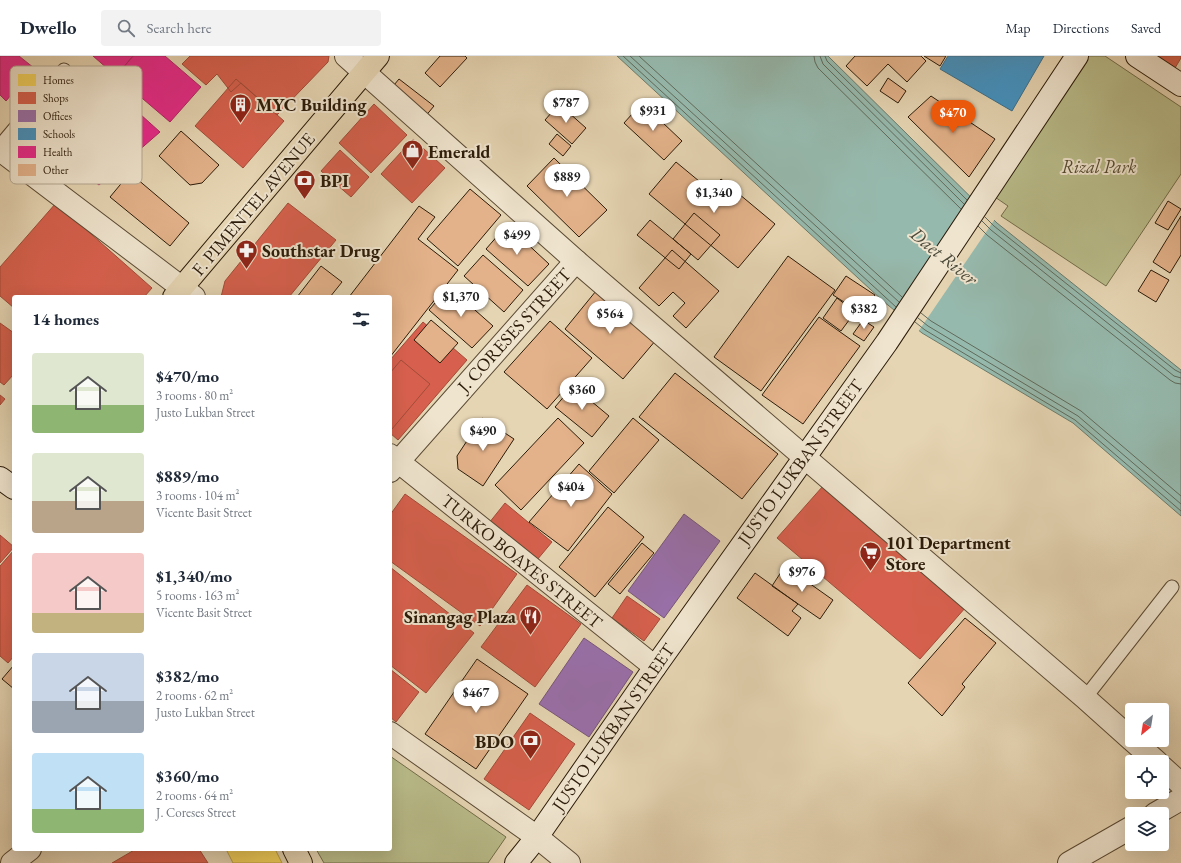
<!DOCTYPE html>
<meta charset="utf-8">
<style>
body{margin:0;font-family:"EB Garamond",serif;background:#f2f2f3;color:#1f2937;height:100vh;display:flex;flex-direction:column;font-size:15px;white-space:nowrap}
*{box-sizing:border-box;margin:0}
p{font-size:13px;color:#747a83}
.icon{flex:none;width:22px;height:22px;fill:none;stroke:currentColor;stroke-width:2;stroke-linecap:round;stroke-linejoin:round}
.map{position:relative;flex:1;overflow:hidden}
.sheet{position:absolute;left:12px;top:239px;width:380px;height:556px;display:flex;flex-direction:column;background:#fff;border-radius:4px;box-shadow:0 4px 16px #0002}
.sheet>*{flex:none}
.needle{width:26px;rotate:210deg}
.buttons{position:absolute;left:1125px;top:647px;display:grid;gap:8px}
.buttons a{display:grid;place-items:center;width:44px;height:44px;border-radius:4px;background:#fff;box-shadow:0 4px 16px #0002;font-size:20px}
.price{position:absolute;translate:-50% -34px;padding:0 9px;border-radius:14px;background:#fff;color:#222;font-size:13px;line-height:26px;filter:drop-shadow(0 1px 2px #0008)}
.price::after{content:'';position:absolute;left:50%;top:24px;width:12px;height:9px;margin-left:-6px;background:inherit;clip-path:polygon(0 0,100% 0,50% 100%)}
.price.on{background:#ea580c;color:#fff}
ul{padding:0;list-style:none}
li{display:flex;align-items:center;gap:12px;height:100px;padding:0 20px}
li span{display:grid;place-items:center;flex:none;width:112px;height:80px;border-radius:4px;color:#555}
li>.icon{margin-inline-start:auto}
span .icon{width:48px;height:48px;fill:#fffc;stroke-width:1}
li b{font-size:17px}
h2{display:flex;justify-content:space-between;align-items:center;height:48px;padding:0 20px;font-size:17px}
header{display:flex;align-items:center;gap:24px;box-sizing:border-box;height:56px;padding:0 20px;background:#fff;border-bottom:1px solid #e0e1e3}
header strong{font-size:19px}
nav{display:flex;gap:22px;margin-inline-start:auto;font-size:14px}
.search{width:280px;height:36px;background:#f2f2f3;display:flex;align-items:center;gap:10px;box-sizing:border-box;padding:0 14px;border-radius:4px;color:#747a83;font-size:15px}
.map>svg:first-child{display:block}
</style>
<header>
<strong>Dwello</strong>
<div class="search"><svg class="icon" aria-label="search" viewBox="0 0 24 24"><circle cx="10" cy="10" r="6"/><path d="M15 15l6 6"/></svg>Search here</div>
<nav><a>Map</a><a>Directions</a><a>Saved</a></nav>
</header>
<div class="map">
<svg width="1181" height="807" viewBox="0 0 1181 807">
<rect width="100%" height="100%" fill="#e6d5b3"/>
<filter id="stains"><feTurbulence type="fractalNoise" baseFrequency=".005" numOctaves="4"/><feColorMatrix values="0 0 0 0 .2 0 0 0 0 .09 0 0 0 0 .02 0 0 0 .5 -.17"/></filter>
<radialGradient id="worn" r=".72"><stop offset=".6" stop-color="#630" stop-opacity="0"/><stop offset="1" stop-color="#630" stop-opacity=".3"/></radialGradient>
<path fill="#b9bc8a" stroke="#726c4a" d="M 1085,0 L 1105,0 L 1181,51 L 1181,118 L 1106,230 L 1001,160 L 1008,150 L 992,139 Z
M 390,700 L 506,781 L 488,807 L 324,807 L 316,793 L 390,793 Z"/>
<path fill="#96b9ad" stroke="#6b7a6b" d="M 617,0 L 828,0 L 997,167 L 1181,314 L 1181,460 L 1073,367 L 922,277 L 883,245 Z"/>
<path fill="#e6d5b3" d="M 973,141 L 995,163 L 918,276 L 895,257 Z"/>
<path fill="#f6d55c" stroke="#b99d43" d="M 226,793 L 275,793 L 282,807 L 233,807 Z"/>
<path fill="#d6604d" stroke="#a34b39" d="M 190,0 L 329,0 L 328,6 L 277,59 L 241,27 L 231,36 L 217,18 L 206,29 L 182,8 Z
M 1156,0 L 1181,0 L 1181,2 L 1175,12 Z
M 236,23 L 284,65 L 243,112 L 195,70 Z
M 374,48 L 407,79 L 371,117 L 339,87 Z
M 413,83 L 445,112 L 412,147 L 381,118 Z
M 340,94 L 369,121 L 351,141 L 321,115 Z
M 56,147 L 152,232 L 144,241 L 14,241 L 14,252 L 0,240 L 0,211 Z
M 288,147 L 336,184 L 289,241 L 221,241 L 225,225 Z
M 423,266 L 467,304 L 398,384 L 390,377 L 390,304 Z
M 0,267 L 14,277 L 14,318 L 4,329 L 0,326 Z
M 401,304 L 430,328 L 392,373 L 390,372 L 390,317 Z
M 0,339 L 5,343 L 0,349 Z
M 823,430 L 966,551 L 920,603 L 777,482 Z
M 405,438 L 517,518 L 480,570 L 390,505 L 390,459 Z
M 505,447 L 552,486 L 532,510 L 485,472 Z
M 0,479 L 14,491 L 0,507 Z
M 14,494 L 14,600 L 8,607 L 0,600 L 0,510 Z
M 390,511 L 474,577 L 426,637 L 390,609 Z
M 527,529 L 581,568 L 535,631 L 481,591 Z
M 627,540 L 660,563 L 644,585 L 612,562 Z
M 390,613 L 419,636 L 396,666 L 390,661 Z
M 530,657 L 575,688 L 529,754 L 484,723 Z
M 136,793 L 199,793 L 208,807 L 112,807 Z"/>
<path fill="#9970ab" stroke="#78567a" d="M 684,458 L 720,485 L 664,562 L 628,535 Z
M 584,582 L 633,616 L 589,681 L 539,648 Z"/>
<path fill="#4393c3" stroke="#3c6f8b" d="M 948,0 L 1044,0 L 1012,55 L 940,13 Z"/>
<path fill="#e7298a" stroke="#af2563" d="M 0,0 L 19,0 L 34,12 L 6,45 L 0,39 Z
M 93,0 L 133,0 L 116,20 Z
M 133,0 L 165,0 L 201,31 L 170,66 L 116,20 Z
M 90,13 L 160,76 L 99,129 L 33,78 Z"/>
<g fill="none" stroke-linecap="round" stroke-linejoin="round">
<path stroke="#606a5b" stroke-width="1" d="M 623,0 L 896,251
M 630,0 L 899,246
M 639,0 L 902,241
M 814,0 L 815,6 L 818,12 L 961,153
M 820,0 L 823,8 L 964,148
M 825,0 L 827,5 L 967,144
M 985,161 L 994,170 L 1175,314 L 1181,317
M 982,165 L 991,174 L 1174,320 L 1181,322
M 978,170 L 987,179 L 1170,324 L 1175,327 L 1181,328
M 921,257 L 931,265 L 1081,355 L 1181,440
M 918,262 L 928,270 L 1078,360 L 1181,448
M 915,266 L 925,274 L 1075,364 L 1181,455"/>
</g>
<path fill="#e3b28a" stroke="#2b1b09" d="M 440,0 L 465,0 L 467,2 L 440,31 L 425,17 Z
M 855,0 L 921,0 L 926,5 L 907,26 L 888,8 L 867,30 L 846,10 Z
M 924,0 L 946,0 L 940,10 Z
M 888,22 L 906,35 L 898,47 L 880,35 Z
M 399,23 L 434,50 L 424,62 L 389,35 Z
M 931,40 L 995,83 L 969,121 L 908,61 Z
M 642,47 L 682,85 L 664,104 L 624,67 Z
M 559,48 L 586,72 L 572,88 L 545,64 Z
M 181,75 L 219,109 L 202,127 L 190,129 L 159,100 Z
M 557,78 L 571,90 L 563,100 L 549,88 Z
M 554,102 L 607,154 L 579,181 L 527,130 Z
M 676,106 L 711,135 L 721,123 L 775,168 L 738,212 L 649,138 Z
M 130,117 L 189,167 L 170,190 L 110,141 Z
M 470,133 L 501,159 L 458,210 L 427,183 Z
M 1168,145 L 1181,153 L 1168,174 L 1155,167 Z
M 419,150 L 435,161 L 418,183 L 458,214 L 390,301 L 390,241 L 349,241 Z
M 694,157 L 720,179 L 698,204 L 673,183 Z
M 1181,160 L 1181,199 L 1170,217 L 1153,206 Z
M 650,164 L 691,198 L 679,213 L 637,179 Z
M 507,169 L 549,208 L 528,230 L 486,193 Z
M 672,194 L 719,235 L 686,272 L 673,260 L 685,247 L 673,236 L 659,250 L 639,232 Z
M 483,199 L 523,234 L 504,256 L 464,220 Z
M 788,200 L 835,234 L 761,335 L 714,301 Z
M 321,210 L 342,226 L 330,241 L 297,241 Z
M 1151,214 L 1169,224 L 1156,246 L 1138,235 Z
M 846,220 L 875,239 L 863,258 L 833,239 Z
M 449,231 L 493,270 L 472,292 L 429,254 Z
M 596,235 L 656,284 L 623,323 L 565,273 Z
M 837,242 L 855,256 L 841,275 L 823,262 Z
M 819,261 L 860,290 L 803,368 L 762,339 Z
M 431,264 L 458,287 L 440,307 L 414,284 Z
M 863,264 L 874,271 L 864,285 L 853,278 Z
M 550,265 L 592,302 L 547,353 L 504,316 Z
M 675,317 L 778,398 L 742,443 L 639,361 Z
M 573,330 L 609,360 L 592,381 L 555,351 Z
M 482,362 L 514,383 L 483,430 L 458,413 L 457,400 Z
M 558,362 L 584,387 L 521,454 L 495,429 Z
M 633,362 L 659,384 L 614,437 L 589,415 Z
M 579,408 L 612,438 L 568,495 L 529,466 Z
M 608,451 L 644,481 L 595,541 L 559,511 Z
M 642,487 L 654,497 L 620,538 L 608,528 Z
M 785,510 L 833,544 L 820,563 L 772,530 Z
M 755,517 L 798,548 L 792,555 L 801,562 L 788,580 L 737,542 Z
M 965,562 L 996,587 L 962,628 L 965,631 L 942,660 L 908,627 Z
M 477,603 L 528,638 L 476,713 L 425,678 Z
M 14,609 L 14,633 L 2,623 Z"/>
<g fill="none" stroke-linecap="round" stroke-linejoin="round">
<defs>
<path id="service" d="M 0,90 L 64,14
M 1085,642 L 1172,531"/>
<path id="minor" d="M 390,415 L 576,205
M 390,677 L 537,781 L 569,807
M 1155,758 L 1181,743
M 12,807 L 30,793
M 1069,807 L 1132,771"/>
<path id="tertiary" d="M 346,0 L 576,205 L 1085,642 L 1132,684
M 0,94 L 194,241
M 390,399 L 655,611
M 1132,684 L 1157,706
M 1162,711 L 1181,728"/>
<path id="secondary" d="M 1137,0 L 1181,29
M 0,422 L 14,432
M 516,807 L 537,781 L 655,611 L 887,286 L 1077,0"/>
<path id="primary" d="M 174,241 L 378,0
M 294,793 L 301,807"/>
</defs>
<use href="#service" stroke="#5a4a34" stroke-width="15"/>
<use href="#minor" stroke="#5a4a34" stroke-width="24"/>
<use href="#tertiary" stroke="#5a4a34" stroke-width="24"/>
<use href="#secondary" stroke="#2b1b09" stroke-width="24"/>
<use href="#primary" stroke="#2b1b09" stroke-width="24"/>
<use href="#service" stroke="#efe4ce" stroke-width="13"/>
<use href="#minor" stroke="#efe4ce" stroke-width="22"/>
<use href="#tertiary" stroke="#efe4ce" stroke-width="22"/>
<use href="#secondary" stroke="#efe4ce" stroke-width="22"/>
<use href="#primary" stroke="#e6d5b3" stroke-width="22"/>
</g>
<defs>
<symbol id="building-pin" viewBox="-11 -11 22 30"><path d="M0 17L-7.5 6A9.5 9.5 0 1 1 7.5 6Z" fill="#8f2418" stroke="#efe4ce"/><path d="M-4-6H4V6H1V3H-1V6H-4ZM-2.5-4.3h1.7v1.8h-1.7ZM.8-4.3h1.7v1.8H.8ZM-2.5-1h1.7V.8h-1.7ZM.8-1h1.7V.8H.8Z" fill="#fff"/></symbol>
<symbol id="shop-pin" viewBox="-11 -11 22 30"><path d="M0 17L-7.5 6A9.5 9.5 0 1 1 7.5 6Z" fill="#8f2418" stroke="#efe4ce"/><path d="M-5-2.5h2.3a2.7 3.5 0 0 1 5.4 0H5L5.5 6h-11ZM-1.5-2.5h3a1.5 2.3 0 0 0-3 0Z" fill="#fff"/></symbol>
<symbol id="bank-pin" viewBox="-11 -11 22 30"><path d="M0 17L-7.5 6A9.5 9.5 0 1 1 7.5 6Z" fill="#8f2418" stroke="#efe4ce"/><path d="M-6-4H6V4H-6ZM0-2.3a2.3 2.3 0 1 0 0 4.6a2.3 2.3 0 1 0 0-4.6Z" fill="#fff"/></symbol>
<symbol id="pharmacy-pin" viewBox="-11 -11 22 30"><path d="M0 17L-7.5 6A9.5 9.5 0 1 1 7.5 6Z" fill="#8f2418" stroke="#efe4ce"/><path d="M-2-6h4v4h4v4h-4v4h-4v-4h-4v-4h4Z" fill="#fff"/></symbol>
<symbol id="supermarket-pin" viewBox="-11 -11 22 30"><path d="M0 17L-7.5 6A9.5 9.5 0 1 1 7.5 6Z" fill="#8f2418" stroke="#efe4ce"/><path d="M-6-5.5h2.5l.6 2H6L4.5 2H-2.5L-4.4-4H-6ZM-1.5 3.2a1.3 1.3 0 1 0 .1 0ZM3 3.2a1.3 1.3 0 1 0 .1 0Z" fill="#fff"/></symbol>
<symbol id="restaurant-pin" viewBox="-11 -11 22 30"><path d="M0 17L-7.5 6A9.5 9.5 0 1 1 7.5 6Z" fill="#8f2418" stroke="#efe4ce"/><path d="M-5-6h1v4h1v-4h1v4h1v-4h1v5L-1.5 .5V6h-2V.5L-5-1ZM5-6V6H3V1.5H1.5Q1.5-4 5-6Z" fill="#fff"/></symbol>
</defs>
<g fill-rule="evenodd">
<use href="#building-pin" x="228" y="36" width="25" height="34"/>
<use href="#shop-pin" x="400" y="82" width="25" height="34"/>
<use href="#bank-pin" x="292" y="112" width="25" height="34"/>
<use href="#pharmacy-pin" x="234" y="182" width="25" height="34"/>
<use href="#supermarket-pin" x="858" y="484" width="25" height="34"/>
<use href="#restaurant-pin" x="518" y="548" width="25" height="34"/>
<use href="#bank-pin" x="518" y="672" width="25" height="34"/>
</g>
<g text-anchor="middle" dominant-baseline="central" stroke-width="4" stroke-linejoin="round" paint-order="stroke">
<g font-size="18" font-weight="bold" fill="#2b1b09" stroke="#efe4ce" text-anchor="start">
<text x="256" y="48">MYC Building</text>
<text x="428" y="95">Emerald</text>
<text x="320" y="124">BPI</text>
<text x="262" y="194">Southstar Drug</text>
<text x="886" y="486">101 Department<tspan x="886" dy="21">Store</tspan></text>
<text x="516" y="560" text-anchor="end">Sinangag Plaza</text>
<text x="514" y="685" text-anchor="end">BDO</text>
</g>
<g font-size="18" font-style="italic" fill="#564b30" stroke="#efe4ce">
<text x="1099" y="110">Rizal Park</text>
</g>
<g font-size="18" fill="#2b1b09" stroke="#efe4ce">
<text transform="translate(253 148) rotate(-50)">F. PIMENTEL AVENUE</text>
<text transform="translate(514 274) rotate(-48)">J. CORESES STREET</text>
<text transform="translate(800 406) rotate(-54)">JUSTO LUKBAN STREET</text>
<text transform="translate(522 505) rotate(39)">TURKO BOAYES STREET</text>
<text transform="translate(613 671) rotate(-55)">JUSTO LUKBAN STREET</text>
</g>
<g font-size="19" font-style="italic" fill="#4b4a3a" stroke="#efe4ce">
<text transform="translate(944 200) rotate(39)">Daet River</text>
</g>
</g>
<rect x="10" y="10" width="132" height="118" rx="6" fill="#efe4ce" stroke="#b4a893" stroke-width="1"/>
<rect x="18" y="18" width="18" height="12" fill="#f6d55c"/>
<rect x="18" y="36" width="18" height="12" fill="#d6604d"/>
<rect x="18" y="54" width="18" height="12" fill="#9970ab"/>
<rect x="18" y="72" width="18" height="12" fill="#4393c3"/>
<rect x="18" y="90" width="18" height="12" fill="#e7298a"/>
<rect x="18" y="108" width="18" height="12" fill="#e3b28a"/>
<g font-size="11" fill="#2b1b09">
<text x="43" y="28">Homes</text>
<text x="43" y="46">Shops</text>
<text x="43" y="64">Offices</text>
<text x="43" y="82">Schools</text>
<text x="43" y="100">Health</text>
<text x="43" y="118">Other</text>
</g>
<rect width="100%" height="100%" filter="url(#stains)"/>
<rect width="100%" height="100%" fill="url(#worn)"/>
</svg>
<div class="buttons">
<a><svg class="needle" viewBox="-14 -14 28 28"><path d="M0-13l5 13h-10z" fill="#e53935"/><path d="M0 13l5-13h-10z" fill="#747a83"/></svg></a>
<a><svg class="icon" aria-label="locate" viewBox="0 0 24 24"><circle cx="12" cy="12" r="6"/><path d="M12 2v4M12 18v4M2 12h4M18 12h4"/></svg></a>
<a><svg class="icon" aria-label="layers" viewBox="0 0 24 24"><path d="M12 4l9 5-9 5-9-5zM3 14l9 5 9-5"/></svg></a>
</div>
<b class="price" style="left:566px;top:68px">$787</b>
<b class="price" style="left:653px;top:76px">$931</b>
<b class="price on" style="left:953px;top:78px">$470</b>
<b class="price" style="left:567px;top:142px">$889</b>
<b class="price" style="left:714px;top:158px">$1,340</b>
<b class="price" style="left:517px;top:200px">$499</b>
<b class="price" style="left:461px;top:262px">$1,370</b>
<b class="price" style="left:864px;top:274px">$382</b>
<b class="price" style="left:610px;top:279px">$564</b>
<b class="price" style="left:582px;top:355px">$360</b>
<b class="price" style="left:483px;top:396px">$490</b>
<b class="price" style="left:571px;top:452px">$404</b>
<b class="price" style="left:802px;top:537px">$976</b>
<b class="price" style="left:476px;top:658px">$467</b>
<section class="sheet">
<h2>14 homes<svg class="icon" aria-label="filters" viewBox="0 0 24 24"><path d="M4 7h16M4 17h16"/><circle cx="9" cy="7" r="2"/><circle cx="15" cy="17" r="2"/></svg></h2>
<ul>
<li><span style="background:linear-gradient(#dfe7d0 65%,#8fb573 0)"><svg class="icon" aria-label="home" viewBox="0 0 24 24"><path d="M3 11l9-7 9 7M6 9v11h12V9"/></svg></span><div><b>$470/mo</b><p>3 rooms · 80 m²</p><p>Justo Lukban Street</p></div></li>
<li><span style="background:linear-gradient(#dfe7d0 60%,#b9a48a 0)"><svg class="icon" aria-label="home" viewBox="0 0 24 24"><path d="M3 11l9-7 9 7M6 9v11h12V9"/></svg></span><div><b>$889/mo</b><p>3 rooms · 104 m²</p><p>Vicente Basit Street</p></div></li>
<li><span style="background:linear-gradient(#f6c9c9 75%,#c2b280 0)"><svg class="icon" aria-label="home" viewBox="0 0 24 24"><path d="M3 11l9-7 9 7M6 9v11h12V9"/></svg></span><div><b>$1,340/mo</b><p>5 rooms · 163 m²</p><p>Vicente Basit Street</p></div></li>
<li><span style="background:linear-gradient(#c9d6e8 60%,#9aa5b1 0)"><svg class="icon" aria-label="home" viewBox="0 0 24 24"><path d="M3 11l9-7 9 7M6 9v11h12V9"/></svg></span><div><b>$382/mo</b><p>2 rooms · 62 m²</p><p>Justo Lukban Street</p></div></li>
<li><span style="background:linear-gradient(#bfe0f5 70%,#8fb573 0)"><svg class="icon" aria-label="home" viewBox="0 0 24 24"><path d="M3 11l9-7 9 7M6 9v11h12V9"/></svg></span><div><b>$360/mo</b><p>2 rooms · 64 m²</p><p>J. Coreses Street</p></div></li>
</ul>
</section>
</div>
